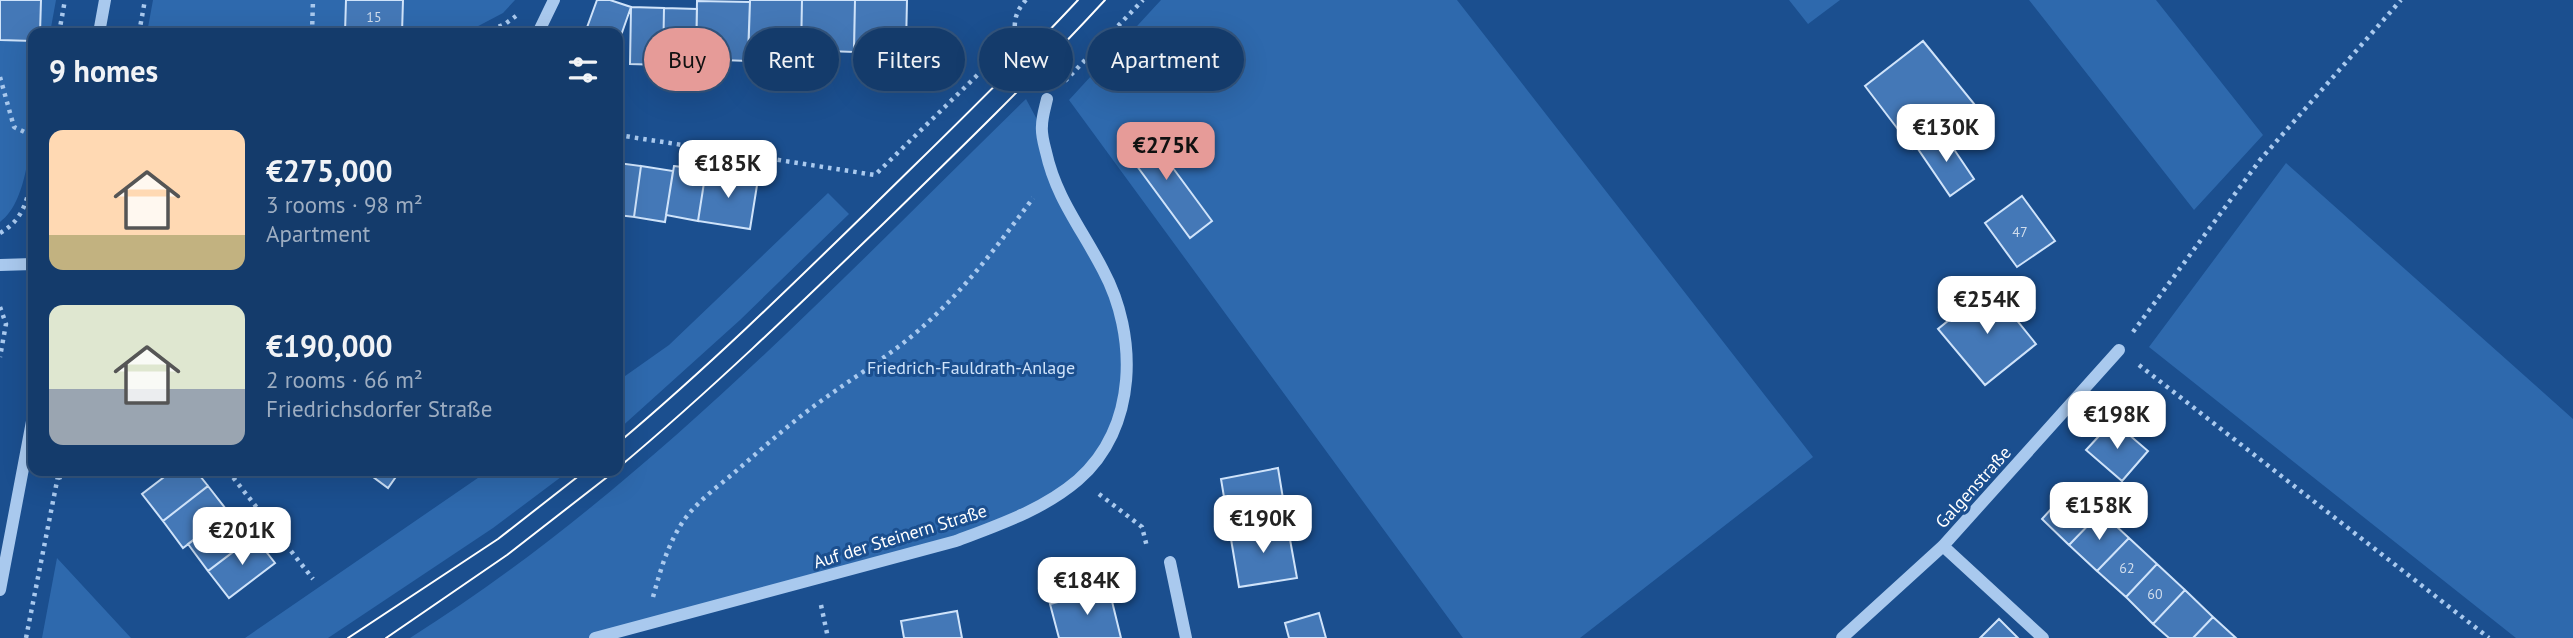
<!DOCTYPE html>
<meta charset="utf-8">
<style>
body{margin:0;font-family:"PT Sans",sans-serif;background:#214673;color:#f1f3f6;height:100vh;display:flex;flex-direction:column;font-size:26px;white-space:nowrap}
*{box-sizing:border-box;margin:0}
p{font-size:23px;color:#9dadc1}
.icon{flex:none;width:38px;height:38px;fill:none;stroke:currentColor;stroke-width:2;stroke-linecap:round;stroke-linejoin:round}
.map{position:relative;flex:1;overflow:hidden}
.sheet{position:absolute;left:28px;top:28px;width:595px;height:448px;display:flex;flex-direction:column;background:#143b6b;border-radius:14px;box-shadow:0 7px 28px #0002,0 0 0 2px #33557e}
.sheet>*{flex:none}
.banner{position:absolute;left:644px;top:28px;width:665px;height:63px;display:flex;gap:14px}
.price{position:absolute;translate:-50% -60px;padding:0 16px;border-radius:14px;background:#fff;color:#222;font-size:23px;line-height:46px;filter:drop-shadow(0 2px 4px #0008)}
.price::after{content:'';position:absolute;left:50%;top:42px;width:21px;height:16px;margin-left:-10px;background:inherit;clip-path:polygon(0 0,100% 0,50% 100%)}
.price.selected{background:#e69b98;color:#111}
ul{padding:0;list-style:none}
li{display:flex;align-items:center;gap:21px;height:175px;padding:0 21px}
li span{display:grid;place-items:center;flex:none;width:196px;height:140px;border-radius:14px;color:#555}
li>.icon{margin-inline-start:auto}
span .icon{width:84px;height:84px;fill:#fffc;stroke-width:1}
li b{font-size:30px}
h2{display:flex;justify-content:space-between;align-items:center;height:84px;padding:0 21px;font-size:30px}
.chip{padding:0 24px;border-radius:32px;background:#143b6b;box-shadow:0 7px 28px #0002,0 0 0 2px #33557e;font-size:24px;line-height:63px}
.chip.selected{background:#e69b98;color:#111}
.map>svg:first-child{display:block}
</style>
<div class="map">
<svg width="2573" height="638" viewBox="0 0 2573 638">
<rect width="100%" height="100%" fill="#1b4f8f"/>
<path fill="#2e69ad" d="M 0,0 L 56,0 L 50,33 L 33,33 C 33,78 39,195 0,222 Z
M 153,0 L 515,0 L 503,13 L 465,33 L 147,33 Z
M 1161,0 L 1457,0 L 1813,457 L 1580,638 L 1463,638 L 1069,100 Z
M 1789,0 L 1840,0 L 1808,24 Z
M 2029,0 L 2156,0 L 2263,135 L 2194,210 Z
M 1026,99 L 1041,127 L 1045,149 L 1103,269 L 1128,358 L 1115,429 L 1079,479 L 1009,521 L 595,638 L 410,638 C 639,494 833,287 1026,99 Z
M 2286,163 L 2573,419 L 2573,638 L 2516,638 L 2149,347 Z
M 828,193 L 849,214 L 740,320 L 618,430 L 618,381 L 669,345 Z
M 488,471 L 569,471 L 493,528 L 328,638 L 245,638 Z
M 57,558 L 131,638 L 42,638 Z"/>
<path fill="#4478b7" stroke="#cfe3fa" stroke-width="2" d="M 0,0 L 41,0 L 40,33 L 33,33 L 33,41 L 0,40 Z
M 346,0 L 403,0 L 402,33 L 345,33 Z
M 597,0 L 610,0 L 631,7 L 618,44 L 618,33 L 585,33 Z
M 750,0 L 802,0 L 801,56 L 748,55 Z
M 802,0 L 855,0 L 854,52 L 801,50 Z
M 855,0 L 907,0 L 906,46 L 854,46 Z
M 697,1 L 750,2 L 748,61 L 696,59 Z
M 631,7 L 664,8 L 663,65 L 630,64 Z
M 664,8 L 697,9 L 696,66 L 663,65 Z
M 1923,41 L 1975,105 L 1913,149 L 1865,86 Z
M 1142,126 L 1212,221 L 1190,238 L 1120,143 Z
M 1943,133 L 1974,179 L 1950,196 L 1918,149 Z
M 618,163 L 641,166 L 634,217 L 618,215 Z
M 641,166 L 673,171 L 665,222 L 634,217 Z
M 674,166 L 706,170 L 698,221 L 666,215 Z
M 706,170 L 758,179 L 750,229 L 698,221 Z
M 2022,196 L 2055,241 L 2017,267 L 1985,223 Z
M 1990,287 L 2036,344 L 1985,385 L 1938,329 Z
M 2113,421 L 2148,451 L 2122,481 L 2086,450 Z
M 1278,468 L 1287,523 L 1230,533 L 1221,479 Z
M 172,471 L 196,471 L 208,486 L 163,521 L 142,494 Z
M 365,471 L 400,471 L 388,488 Z
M 2073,485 L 2101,512 L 2069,545 L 2042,519 Z
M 208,486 L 229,513 L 183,548 L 163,521 Z
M 234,509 L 254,536 L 208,571 L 188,544 Z
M 2101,512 L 2129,538 L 2097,571 L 2069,545 Z
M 1287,523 L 1297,578 L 1239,587 L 1230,533 Z
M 254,536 L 275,563 L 229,598 L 208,571 Z
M 2129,538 L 2157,564 L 2126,597 L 2097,571 Z
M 2157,564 L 2185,590 L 2153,624 L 2126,597 Z
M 1109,589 L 1121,638 L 1059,638 L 1050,604 Z
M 2185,590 L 2213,617 L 2193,638 L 2169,638 L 2153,624 Z
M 957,611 L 962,638 L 904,638 L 901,621 Z
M 1319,613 L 1326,638 L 1289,638 L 1285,623 Z
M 2213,617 L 2236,638 L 2193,638 Z
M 1999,619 L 2018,638 L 1980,638 Z"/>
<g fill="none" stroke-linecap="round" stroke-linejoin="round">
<path stroke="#a9c9ee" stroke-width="4.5" stroke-dasharray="3.5 5" stroke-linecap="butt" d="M 1026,0 C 1002,25 1022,52 1035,78
M 59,33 L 65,0
M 139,33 L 145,0
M 312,33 L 313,0
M 483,33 L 505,24 L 516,16
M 0,77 L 14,127 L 33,136
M 1065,81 L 1143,0
M 618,135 L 875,175 L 1001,52 L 1017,43
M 0,233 C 25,219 28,197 33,170
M 0,307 L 6,324 L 0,357
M 2133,332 L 2260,160 L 2401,0
M 2139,365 L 2489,638
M 228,471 L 313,579
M 58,478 L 80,471
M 1099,494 L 1142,527 L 1147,547
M 653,597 C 660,572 666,550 679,528 C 692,505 715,489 735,472 C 763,448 790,423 821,401 C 854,377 888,357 919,330 C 963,292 999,244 1033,198
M 821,605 L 828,638
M 26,638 L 59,471"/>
<path stroke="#a9c9ee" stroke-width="12" d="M 99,33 L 105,0
M 538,33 L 554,0
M 0,265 L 33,264
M 1943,546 L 2043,638
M 1170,562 L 1186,638
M 0,590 L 33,416
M 595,638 L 956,541 C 998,525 1043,510 1078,480 C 1138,428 1138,335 1103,270 C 1082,229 1056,198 1046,152 C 1044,144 1041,134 1042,126 C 1042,117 1045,108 1047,99
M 1842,638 L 1943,546 L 2119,350"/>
<path stroke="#fff" stroke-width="2" d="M 618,443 C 706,369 789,288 871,208 C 941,139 1011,72 1078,0
M 618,468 C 710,391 797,307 884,223 C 959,150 1034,77 1105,0
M 348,638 L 498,539 L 585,471
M 386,638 L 507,555 L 615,471"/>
</g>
<g text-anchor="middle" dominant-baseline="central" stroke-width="6" stroke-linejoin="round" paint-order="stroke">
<g font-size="14" fill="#d0dded">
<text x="374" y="17">15</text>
<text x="2020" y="232">47</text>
<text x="2127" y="568">62</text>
<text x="2155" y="594">60</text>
</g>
<g font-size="18" fill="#cfe3fa" stroke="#1b4f8f">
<text x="971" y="367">Friedrich-Fauldrath-Anlage</text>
</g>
<g font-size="18" fill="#fff" stroke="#1b4f8f">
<text transform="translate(1973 487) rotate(-48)">Galgenstraße</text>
<text transform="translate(900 536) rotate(-17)">Auf der Steinern Straße</text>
</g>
</g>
</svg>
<b class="price" style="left:1946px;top:164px">€130K</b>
<b class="price selected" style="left:1166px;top:182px">€275K</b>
<b class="price" style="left:728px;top:200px">€185K</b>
<b class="price" style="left:1987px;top:336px">€254K</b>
<b class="price" style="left:2117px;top:451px">€198K</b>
<b class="price" style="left:2099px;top:542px">€158K</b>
<b class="price" style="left:1263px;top:555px">€190K</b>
<b class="price" style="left:242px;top:567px">€201K</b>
<b class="price" style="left:1087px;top:617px">€184K</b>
<div class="banner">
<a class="chip selected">Buy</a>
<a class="chip">Rent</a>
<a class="chip">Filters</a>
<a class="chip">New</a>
<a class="chip">Apartment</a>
</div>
<section class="sheet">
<h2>9 homes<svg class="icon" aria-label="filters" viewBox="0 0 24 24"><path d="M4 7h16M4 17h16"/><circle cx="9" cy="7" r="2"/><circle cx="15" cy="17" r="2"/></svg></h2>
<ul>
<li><span style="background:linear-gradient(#ffd9b3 75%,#c2b280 0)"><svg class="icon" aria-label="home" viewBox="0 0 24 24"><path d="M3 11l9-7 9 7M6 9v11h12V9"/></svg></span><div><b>€275,000</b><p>3 rooms · 98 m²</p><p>Apartment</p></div></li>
<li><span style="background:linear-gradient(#dfe7d0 60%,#9aa5b1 0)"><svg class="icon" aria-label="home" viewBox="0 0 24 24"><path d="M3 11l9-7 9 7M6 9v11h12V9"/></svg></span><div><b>€190,000</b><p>2 rooms · 66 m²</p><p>Friedrichsdorfer Straße</p></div></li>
</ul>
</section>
</div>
